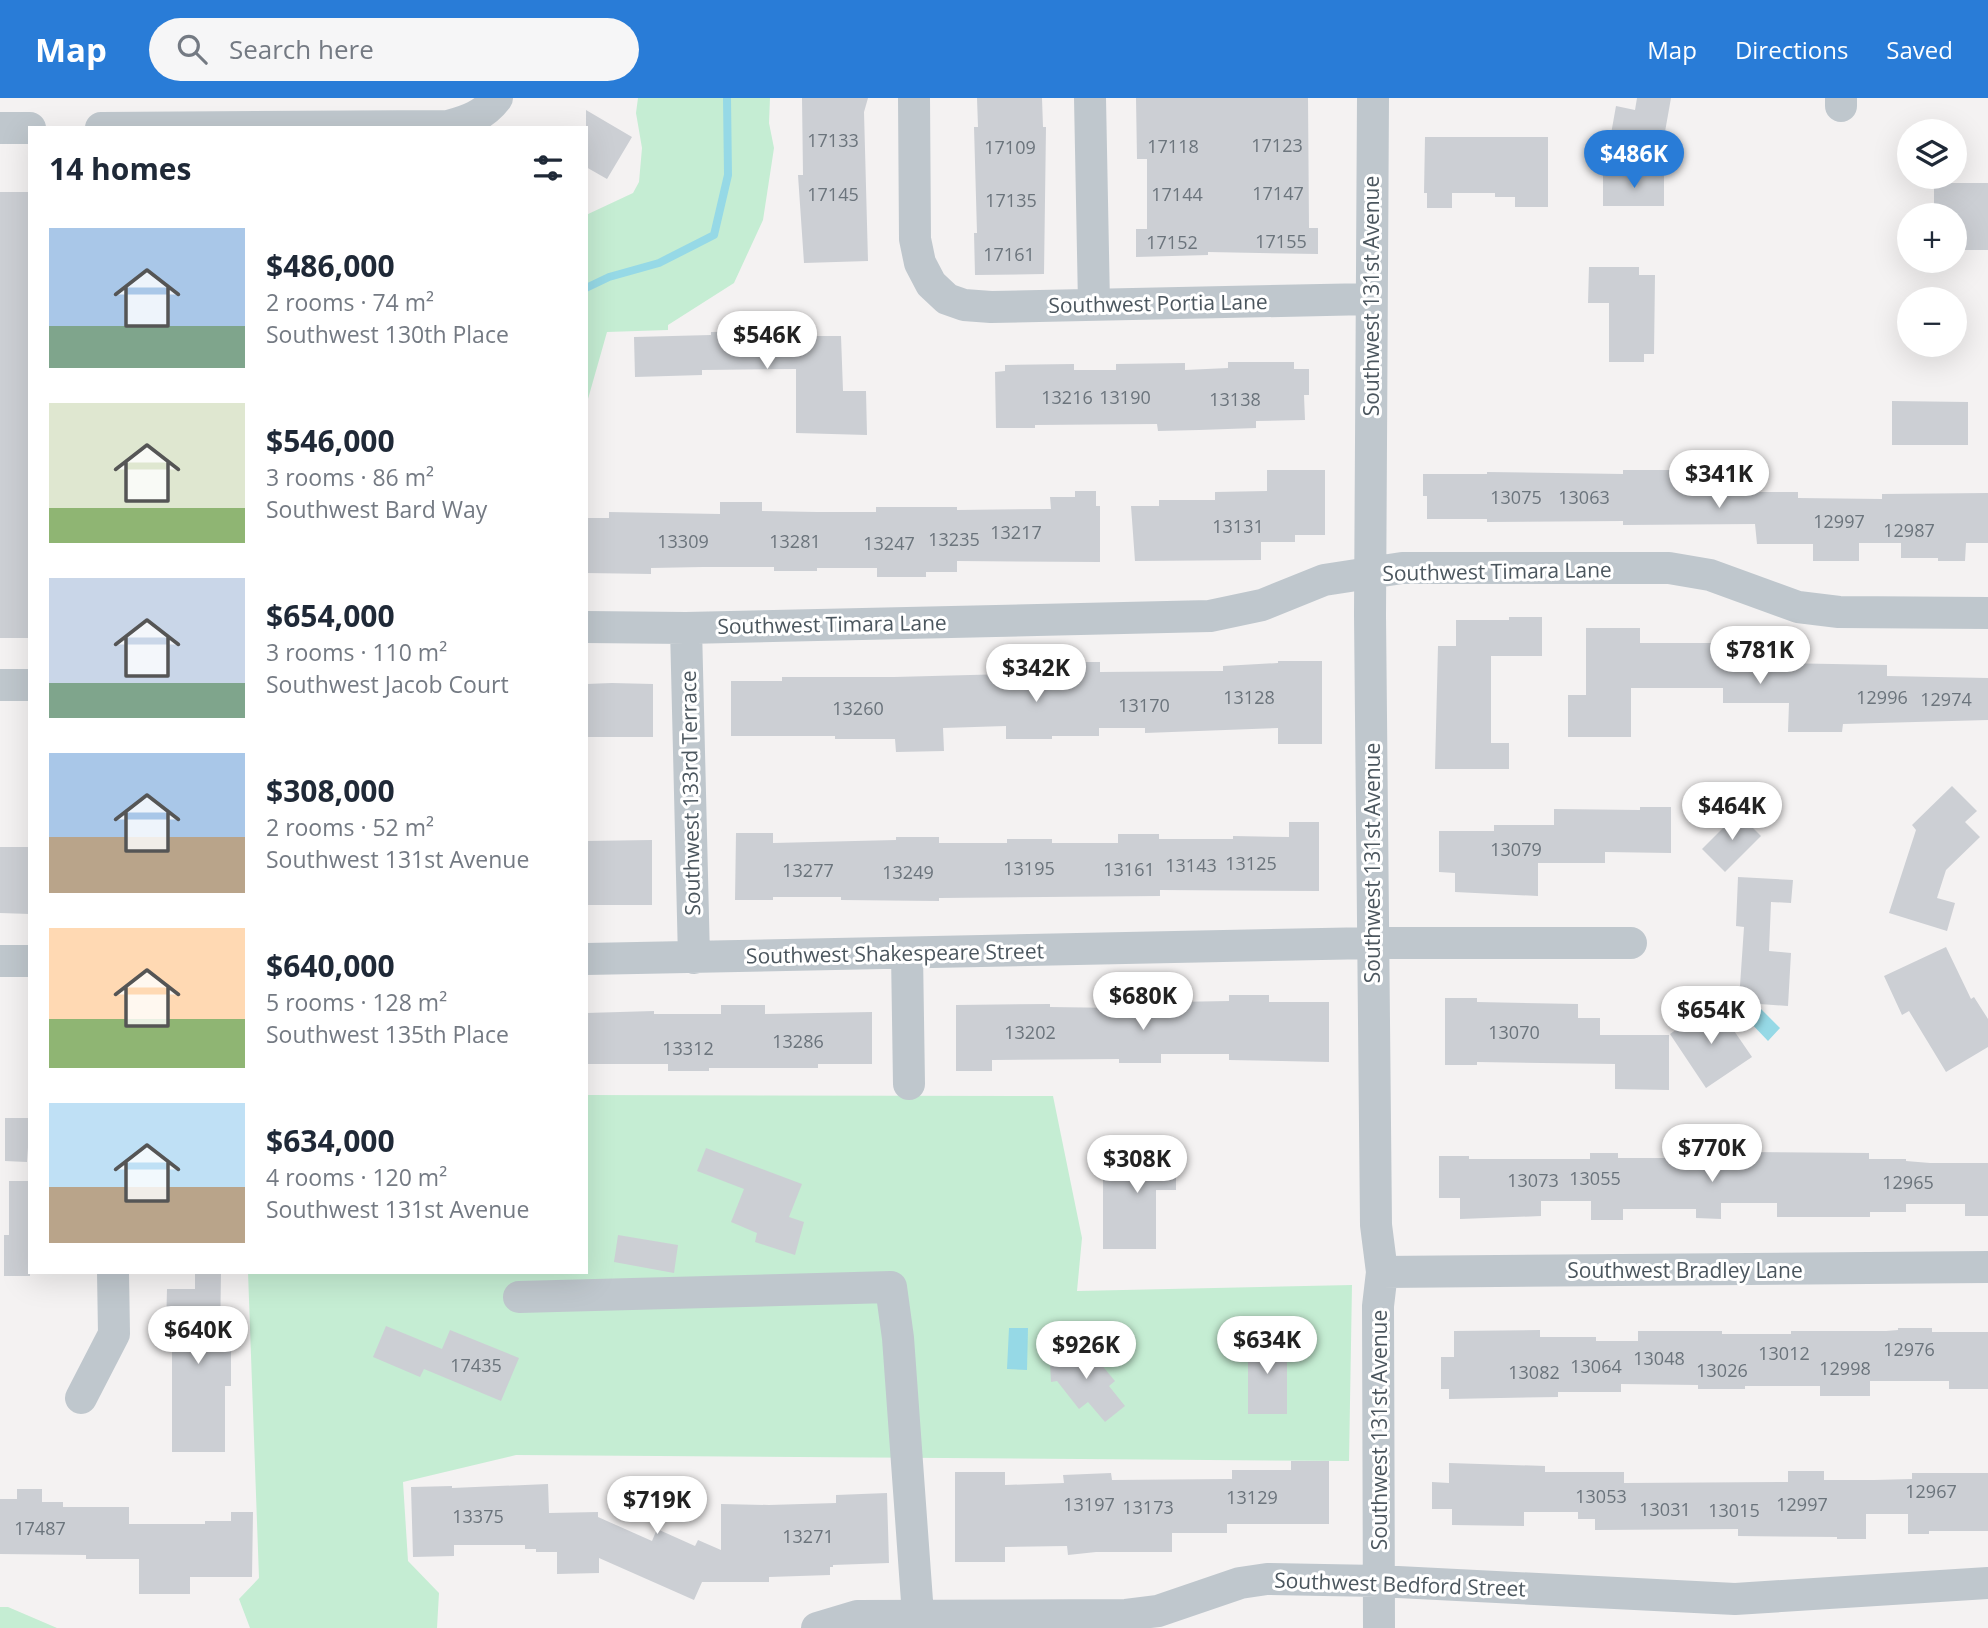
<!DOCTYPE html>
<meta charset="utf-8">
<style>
body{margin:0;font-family:"Open Sans",sans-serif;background:#f6f6f7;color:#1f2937;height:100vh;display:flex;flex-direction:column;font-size:26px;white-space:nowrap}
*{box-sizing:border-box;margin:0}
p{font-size:23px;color:#747a83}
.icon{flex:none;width:38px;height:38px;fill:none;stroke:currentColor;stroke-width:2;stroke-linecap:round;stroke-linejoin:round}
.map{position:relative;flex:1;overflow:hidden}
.side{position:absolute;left:28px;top:28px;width:560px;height:1148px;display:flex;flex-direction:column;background:#fff;border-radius:0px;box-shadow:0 7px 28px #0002}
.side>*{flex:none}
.tools{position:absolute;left:1897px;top:21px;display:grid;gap:14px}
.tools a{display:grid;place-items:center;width:70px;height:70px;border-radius:50%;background:#fff;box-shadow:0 7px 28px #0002;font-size:35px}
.price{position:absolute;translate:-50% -60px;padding:0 16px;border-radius:24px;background:#fff;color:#222;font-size:23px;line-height:46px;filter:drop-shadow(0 2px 4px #0008)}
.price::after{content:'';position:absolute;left:50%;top:42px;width:21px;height:16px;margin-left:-10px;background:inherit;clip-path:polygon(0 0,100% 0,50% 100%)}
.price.active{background:#297cd7;color:#fff}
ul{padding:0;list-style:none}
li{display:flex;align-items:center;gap:21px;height:175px;padding:0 21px}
li span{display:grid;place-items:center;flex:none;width:196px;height:140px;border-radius:0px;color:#555}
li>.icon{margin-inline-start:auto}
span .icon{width:84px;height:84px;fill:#fffc;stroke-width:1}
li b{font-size:30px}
h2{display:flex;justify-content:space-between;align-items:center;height:84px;padding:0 21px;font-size:30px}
header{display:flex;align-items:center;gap:42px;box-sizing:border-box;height:98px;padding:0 35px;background:#297cd7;color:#fff}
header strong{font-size:33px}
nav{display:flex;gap:38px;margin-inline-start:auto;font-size:24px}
.search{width:490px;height:63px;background:#f6f6f7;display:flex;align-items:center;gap:18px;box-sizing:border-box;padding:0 24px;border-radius:38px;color:#747a83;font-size:26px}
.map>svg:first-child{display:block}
</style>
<header>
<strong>Map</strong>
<div class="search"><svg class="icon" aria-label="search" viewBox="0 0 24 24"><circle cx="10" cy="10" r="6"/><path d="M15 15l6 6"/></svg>Search here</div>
<nav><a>Map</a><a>Directions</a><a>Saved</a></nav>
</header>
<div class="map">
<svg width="1988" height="1530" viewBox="0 0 1988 1530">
<rect width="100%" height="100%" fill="#f4f2f2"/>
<path fill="#c5edd3" d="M 638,0 L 770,0 L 769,25 L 774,50 L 763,122 L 734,185 L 668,227 L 668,232 L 607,234 L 586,308 L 586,117 L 633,95 L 639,84 L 642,50 L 636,15 Z
M 586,997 L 1053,998 L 1082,1140 L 1077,1193 L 1352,1187 L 1349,1363 L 516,1357 L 403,1384 L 408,1463 L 439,1495 L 437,1530 L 250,1530 L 239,1501 L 259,1480 L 248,1174 L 586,1174 Z
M 0,1509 L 8,1509 L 57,1530 L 0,1530 Z"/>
<path fill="#96d9e6" d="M 1759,909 L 1780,930 L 1768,943 L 1747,921 Z
M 1009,1230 L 1028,1230 L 1027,1272 L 1007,1271 Z"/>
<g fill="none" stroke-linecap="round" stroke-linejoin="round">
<path stroke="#96d9e6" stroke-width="8" d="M 586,190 L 609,179 L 659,165 L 714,137 L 728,77 L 727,0"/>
</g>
<path fill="#cccfd4" d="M 802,0 L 868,0 L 864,14 L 868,163 L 804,165 L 798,77 L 803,77 Z
M 977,0 L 1042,0 L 1043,29 L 1046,29 L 1044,176 L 975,177 L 974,135 L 977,135 L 974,29 L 978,29 Z
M 1136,0 L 1308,0 L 1309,130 L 1318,130 L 1318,156 L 1208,154 L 1208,157 L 1136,159 L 1136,131 L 1147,131 L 1147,61 L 1137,61 Z
M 1637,0 L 1671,0 L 1663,45 L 1611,36 L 1616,8 L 1635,12 Z
M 586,12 L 632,39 L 607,81 L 586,69 Z
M 1425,39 L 1548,39 L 1548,109 L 1515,109 L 1515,99 L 1495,99 L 1495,95 L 1452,95 L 1452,110 L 1427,110 L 1427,95 L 1424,95 Z
M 1603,77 L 1664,77 L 1664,108 L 1603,108 Z
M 1934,85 L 1988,85 L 1988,152 L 1960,152 L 1960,120 L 1955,120 L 1955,117 L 1934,117 Z
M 0,94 L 30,94 L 30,540 L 0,540 Z
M 1589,169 L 1639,169 L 1639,177 L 1655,177 L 1654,256 L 1644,256 L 1644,264 L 1609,264 L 1609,205 L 1588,205 Z
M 775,233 L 775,238 L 841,238 L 843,293 L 866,293 L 867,337 L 796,335 L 796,271 L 702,272 L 702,277 L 635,279 L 634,239 L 711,237 L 711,234 Z
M 1228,264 L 1294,264 L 1294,271 L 1309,271 L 1309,297 L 1304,297 L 1305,322 L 1256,323 L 1256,330 L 1199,332 L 1158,333 L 1157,326 L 1035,327 L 1035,330 L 996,330 L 995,274 L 1005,273 L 1005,267 L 1074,266 L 1074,272 L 1116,272 L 1116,266 L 1185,265 L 1185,272 L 1228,270 Z
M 1892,303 L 1968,304 L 1968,347 L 1892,347 Z
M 1267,372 L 1325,372 L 1325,437 L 1295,437 L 1295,444 L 1261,444 L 1261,462 L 1135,463 L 1131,408 L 1159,408 L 1159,402 L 1215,402 L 1215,394 L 1267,393 Z
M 1623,372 L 1677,372 L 1677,383 L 1739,383 L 1739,394 L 1798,394 L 1798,400 L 1882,401 L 1882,396 L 1988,395 L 1988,445 L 1966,445 L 1965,463 L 1938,463 L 1938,460 L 1901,460 L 1901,445 L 1859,445 L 1859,463 L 1813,463 L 1813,446 L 1757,446 L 1755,426 L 1623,427 L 1623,423 L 1487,424 L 1487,421 L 1427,421 L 1427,398 L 1423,398 L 1423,376 L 1487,376 L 1487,374 L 1623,376 Z
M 1075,393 L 1096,393 L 1096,408 L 1100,408 L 1100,464 L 957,463 L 957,474 L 926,474 L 926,479 L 877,479 L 877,470 L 817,470 L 817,473 L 774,473 L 774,469 L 703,469 L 651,470 L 651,476 L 586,475 L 586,420 L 609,420 L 609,414 L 720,416 L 720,404 L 762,404 L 762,413 L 817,414 L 876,414 L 876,409 L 957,409 L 957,412 L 1051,411 L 1050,399 L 1075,399 Z
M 1509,519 L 1542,519 L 1542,558 L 1491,558 L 1491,645 L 1509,645 L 1509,671 L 1435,671 L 1438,548 L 1456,548 L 1456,522 L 1509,522 Z
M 1586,530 L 1640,530 L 1640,545 L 1714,545 L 1714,551 L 1778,551 L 1778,565 L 1887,567 L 1887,578 L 1988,580 L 1988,622 L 1843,626 L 1842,634 L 1788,634 L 1789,605 L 1723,605 L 1723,590 L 1631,590 L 1631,639 L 1568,639 L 1568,597 L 1586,597 Z
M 1278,563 L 1322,563 L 1322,646 L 1278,646 L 1278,630 L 1145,635 L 1145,630 L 1099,630 L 1099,638 L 1052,638 L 1052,641 L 1006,641 L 1006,628 L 943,630 L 944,653 L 896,654 L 895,641 L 835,641 L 835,638 L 731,638 L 731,583 L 782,583 L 782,579 L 894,579 L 1079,574 L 1079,564 L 1100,564 L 1100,574 L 1223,573 L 1223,568 L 1278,565 Z
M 612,585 L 653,586 L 653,639 L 586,639 L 586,586 Z
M 1952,688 L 1977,713 L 1965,724 L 1980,739 L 1946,772 L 1937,800 L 1955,805 L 1947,833 L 1889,815 L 1916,732 L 1912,727 Z
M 1640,709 L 1671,709 L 1671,755 L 1605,754 L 1605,765 L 1538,765 L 1538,798 L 1455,794 L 1455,775 L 1439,774 L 1439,733 L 1494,733 L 1494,727 L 1554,727 L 1554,711 L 1640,712 Z
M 1738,715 L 1761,738 L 1725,774 L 1702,751 Z
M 1289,724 L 1319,724 L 1319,793 L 1160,792 L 1160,798 L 939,800 L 939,803 L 841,802 L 841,799 L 773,799 L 773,802 L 735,802 L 736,735 L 773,735 L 773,745 L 896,742 L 896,739 L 939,739 L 939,745 L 1007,745 L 1007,741 L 1052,741 L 1052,745 L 1118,745 L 1118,736 L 1159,736 L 1159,741 L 1233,741 L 1233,738 L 1289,739 Z
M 652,742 L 652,807 L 586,807 L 586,743 Z
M 0,749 L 30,749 L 30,816 L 0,815 Z
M 1738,779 L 1793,782 L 1791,805 L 1771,804 L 1769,853 L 1791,855 L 1788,908 L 1718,903 L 1740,888 L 1744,829 L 1736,828 Z
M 1946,849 L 1971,901 L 1974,899 L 1988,921 L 1988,949 L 1946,974 L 1909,913 L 1902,917 L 1884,878 Z
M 1229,897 L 1269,897 L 1269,904 L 1329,904 L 1329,964 L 1229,962 L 1229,956 L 1161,956 L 1161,965 L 1119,965 L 1119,961 L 992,962 L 992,973 L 956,973 L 956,907 L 1050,906 L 1050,909 L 1119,910 L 1119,905 L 1229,903 Z
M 1445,900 L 1477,900 L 1477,904 L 1578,906 L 1578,920 L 1600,920 L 1600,937 L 1669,937 L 1669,992 L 1615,991 L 1615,966 L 1477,964 L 1477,967 L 1445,967 Z
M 1715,905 L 1752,959 L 1706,990 L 1670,936 Z
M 721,907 L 765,907 L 765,916 L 872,914 L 872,966 L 818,966 L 818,970 L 709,970 L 709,973 L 668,973 L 668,966 L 586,966 L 586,915 L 654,913 L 654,916 L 721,916 Z
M 5,1020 L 30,1020 L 27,1064 L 5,1063 Z
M 1136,1042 L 1176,1042 L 1176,1092 L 1156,1092 L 1156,1151 L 1103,1151 L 1103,1066 L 1136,1066 Z
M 706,1050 L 802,1086 L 789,1119 L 804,1124 L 795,1157 L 755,1144 L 757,1135 L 731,1124 L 744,1091 L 697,1073 Z
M 1707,1051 L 1742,1051 L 1742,1054 L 1869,1055 L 1869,1061 L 1906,1061 L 1906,1063 L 1930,1065 L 1988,1065 L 1988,1118 L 1965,1118 L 1965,1106 L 1906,1106 L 1906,1114 L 1870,1114 L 1870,1119 L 1777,1119 L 1777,1105 L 1721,1105 L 1721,1121 L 1696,1120 L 1696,1111 L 1623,1111 L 1623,1122 L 1591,1122 L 1591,1103 L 1541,1103 L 1541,1118 L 1460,1121 L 1460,1100 L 1439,1100 L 1439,1058 L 1469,1058 L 1469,1061 L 1590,1061 L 1590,1055 L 1618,1055 L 1618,1060 L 1696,1060 L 1696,1053 L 1707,1053 Z
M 9,1083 L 30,1083 L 30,1178 L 4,1178 L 4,1137 L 9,1137 Z
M 618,1137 L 678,1147 L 674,1175 L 614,1164 Z
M 195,1174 L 221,1174 L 220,1245 L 231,1245 L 231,1288 L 225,1288 L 225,1354 L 172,1354 L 172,1231 L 166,1231 L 167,1191 L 195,1191 Z
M 386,1228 L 442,1251 L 450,1232 L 519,1260 L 501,1303 L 424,1271 L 420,1279 L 373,1259 Z
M 1898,1230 L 1932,1230 L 1932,1234 L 1988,1234 L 1988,1291 L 1949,1291 L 1949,1283 L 1870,1283 L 1870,1298 L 1820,1298 L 1820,1288 L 1745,1288 L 1745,1291 L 1698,1291 L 1698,1287 L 1621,1286 L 1621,1294 L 1558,1294 L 1558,1299 L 1449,1301 L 1449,1291 L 1441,1291 L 1441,1259 L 1454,1259 L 1454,1233 L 1540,1232 L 1540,1239 L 1596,1239 L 1596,1243 L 1638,1243 L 1638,1233 L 1722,1233 L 1722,1236 L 1791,1236 L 1791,1233 L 1886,1233 L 1898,1232 Z
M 1248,1240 L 1287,1240 L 1287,1316 L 1248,1316 Z
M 1080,1241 L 1115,1283 L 1109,1288 L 1125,1308 L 1105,1324 L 1088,1304 L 1079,1311 L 1057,1283 L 1051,1284 L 1050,1265 Z
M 1291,1363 L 1329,1363 L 1329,1426 L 1227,1426 L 1227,1435 L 1172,1435 L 1172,1454 L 1096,1454 L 1068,1457 L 1067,1448 L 1005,1449 L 1005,1464 L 955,1464 L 955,1374 L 1005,1374 L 1005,1387 L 1064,1385 L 1063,1377 L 1111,1375 L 1112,1382 L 1232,1381 L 1232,1372 L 1291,1372 Z
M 1449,1365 L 1545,1368 L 1545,1374 L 1624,1374 L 1624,1385 L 1788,1384 L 1788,1373 L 1824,1373 L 1824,1382 L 1874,1382 L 1912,1381 L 1912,1375 L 1988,1375 L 1988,1433 L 1929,1433 L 1929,1436 L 1908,1436 L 1908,1416 L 1866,1416 L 1866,1441 L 1837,1441 L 1837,1439 L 1738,1438 L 1738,1431 L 1595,1432 L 1595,1421 L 1578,1421 L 1578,1414 L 1524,1414 L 1524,1428 L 1452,1427 L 1452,1411 L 1432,1411 L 1432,1384 L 1449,1385 Z
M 548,1386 L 549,1415 L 598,1414 L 598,1419 L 652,1443 L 657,1431 L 695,1448 L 698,1442 L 721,1452 L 721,1406 L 769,1407 L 836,1405 L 836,1397 L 887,1395 L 889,1465 L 833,1467 L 833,1469 L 830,1469 L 830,1477 L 769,1479 L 769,1484 L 702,1484 L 694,1502 L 599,1460 L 599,1475 L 557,1476 L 557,1454 L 536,1454 L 536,1451 L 525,1451 L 525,1447 L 454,1447 L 454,1458 L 413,1459 L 411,1389 L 452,1388 L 452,1390 Z
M 17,1391 L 42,1391 L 42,1404 L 63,1404 L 63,1409 L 129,1409 L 129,1426 L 205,1426 L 205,1423 L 231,1423 L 231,1414 L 253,1414 L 252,1479 L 190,1479 L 190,1496 L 139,1496 L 139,1461 L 86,1461 L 86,1457 L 0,1456 L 0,1401 L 17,1401 Z"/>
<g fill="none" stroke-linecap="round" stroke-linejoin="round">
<path stroke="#bfc7cd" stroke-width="32" d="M 914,0 L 915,141 L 920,165 L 931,186 L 947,201 L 964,207 L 991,209 L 1371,201
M 1090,0 L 1094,206
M 1373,0 L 1370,517 L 1376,1127 L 1382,1174 L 1378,1208 L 1379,1530
M 1841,0 L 1841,8
M 0,30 L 30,30
M 101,30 L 448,28 C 468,23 484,17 497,0
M 586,529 L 686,530 L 1210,518 L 1262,507 L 1324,482 L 1402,470 L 1669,470 L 1710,477 L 1798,509 L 1839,514 L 1988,515
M 686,530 L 694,860
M 0,587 L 30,587
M 907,855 L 909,986
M 586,861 L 1373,845 L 1631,845
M 0,863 L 30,863
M 1382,1174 L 1988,1169
M 519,1199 L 891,1189 L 898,1240 L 918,1517
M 81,1300 L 114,1236 L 113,1174
M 817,1530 L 857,1518 L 1126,1517 L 1158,1513 L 1240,1485 L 1267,1481 L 1378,1483 L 1735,1501 L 1988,1485"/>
</g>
<g text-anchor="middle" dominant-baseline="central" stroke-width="6" stroke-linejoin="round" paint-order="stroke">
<g font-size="18" fill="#6b747c">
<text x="833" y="42">17133</text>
<text x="1277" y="47">17123</text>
<text x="1173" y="48">17118</text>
<text x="1010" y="49">17109</text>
<text x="1278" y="95">17147</text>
<text x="833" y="96">17145</text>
<text x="1177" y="96">17144</text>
<text x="1011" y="102">17135</text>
<text x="1281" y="143">17155</text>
<text x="1172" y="144">17152</text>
<text x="1009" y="156">17161</text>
<text x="1067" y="299">13216</text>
<text x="1125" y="299">13190</text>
<text x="1235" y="301">13138</text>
<text x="1516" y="399">13075</text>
<text x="1584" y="399">13063</text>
<text x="1839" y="423">12997</text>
<text x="1238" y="428">13131</text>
<text x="1909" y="432">12987</text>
<text x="1016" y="434">13217</text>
<text x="954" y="441">13235</text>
<text x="683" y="443">13309</text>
<text x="795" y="443">13281</text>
<text x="889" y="445">13247</text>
<text x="1249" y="599">13128</text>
<text x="1882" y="599">12996</text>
<text x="1946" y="601">12974</text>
<text x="1144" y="607">13170</text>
<text x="858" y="610">13260</text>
<text x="1516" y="751">13079</text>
<text x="1251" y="765">13125</text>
<text x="1191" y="767">13143</text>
<text x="1029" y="770">13195</text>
<text x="1129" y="771">13161</text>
<text x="808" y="772">13277</text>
<text x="908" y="774">13249</text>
<text x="1030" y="934">13202</text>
<text x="1514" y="934">13070</text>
<text x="798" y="943">13286</text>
<text x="688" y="950">13312</text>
<text x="1595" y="1080">13055</text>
<text x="1533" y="1082">13073</text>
<text x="1908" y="1084">12965</text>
<text x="1909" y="1251">12976</text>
<text x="1784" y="1255">13012</text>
<text x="1659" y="1260">13048</text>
<text x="476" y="1267">17435</text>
<text x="1596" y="1268">13064</text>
<text x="1845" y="1270">12998</text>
<text x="1722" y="1272">13026</text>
<text x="1534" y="1274">13082</text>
<text x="1931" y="1393">12967</text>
<text x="1601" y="1398">13053</text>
<text x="1252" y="1399">13129</text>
<text x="1089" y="1406">13197</text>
<text x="1802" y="1406">12997</text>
<text x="1148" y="1409">13173</text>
<text x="1665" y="1411">13031</text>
<text x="1734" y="1412">13015</text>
<text x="478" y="1418">13375</text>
<text x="40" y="1430">17487</text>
<text x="808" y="1438">13271</text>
</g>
<g font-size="21" fill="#4b565e" stroke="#fff">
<text transform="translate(1371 198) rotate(-90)">Southwest 131st Avenue</text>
<text transform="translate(1158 205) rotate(-1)">Southwest Portia Lane</text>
<text transform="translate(1497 473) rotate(-1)">Southwest Timara Lane</text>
<text transform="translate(832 526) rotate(-1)">Southwest Timara Lane</text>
<text transform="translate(690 695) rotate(-91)">Southwest 133rd Terrace</text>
<text transform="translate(1372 765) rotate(-90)">Southwest 131st Avenue</text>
<text transform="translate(895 855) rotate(-1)">Southwest Shakespeare Street</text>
<text x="1685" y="1172">Southwest Bradley Lane</text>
<text transform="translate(1379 1332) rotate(-90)">Southwest 131st Avenue</text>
<text transform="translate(1400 1486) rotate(2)">Southwest Bedford Street</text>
</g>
</g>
</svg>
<div class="tools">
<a><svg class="icon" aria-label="layers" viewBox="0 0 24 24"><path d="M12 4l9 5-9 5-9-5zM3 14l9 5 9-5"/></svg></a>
<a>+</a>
<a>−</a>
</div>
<b class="price active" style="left:1634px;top:92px">$486K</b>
<b class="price" style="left:767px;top:273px">$546K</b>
<b class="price" style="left:1719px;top:412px">$341K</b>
<b class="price" style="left:1760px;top:588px">$781K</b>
<b class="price" style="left:1036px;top:606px">$342K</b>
<b class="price" style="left:1732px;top:744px">$464K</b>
<b class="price" style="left:1143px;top:934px">$680K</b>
<b class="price" style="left:1711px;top:948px">$654K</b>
<b class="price" style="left:1712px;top:1086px">$770K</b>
<b class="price" style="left:1137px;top:1097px">$308K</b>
<b class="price" style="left:198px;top:1268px">$640K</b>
<b class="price" style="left:1267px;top:1278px">$634K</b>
<b class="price" style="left:1086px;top:1283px">$926K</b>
<b class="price" style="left:657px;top:1438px">$719K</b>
<section class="side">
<h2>14 homes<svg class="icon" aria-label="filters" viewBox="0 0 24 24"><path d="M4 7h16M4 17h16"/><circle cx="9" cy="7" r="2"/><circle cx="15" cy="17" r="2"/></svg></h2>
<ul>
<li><span style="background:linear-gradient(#a9c7e8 70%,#7fa58c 0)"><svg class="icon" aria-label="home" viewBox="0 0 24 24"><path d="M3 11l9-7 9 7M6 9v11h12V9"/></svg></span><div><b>$486,000</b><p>2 rooms · 74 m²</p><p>Southwest 130th Place</p></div></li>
<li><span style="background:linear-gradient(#dfe7d0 75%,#8fb573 0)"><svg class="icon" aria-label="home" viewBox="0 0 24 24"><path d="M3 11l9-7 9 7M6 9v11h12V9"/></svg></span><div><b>$546,000</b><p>3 rooms · 86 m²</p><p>Southwest Bard Way</p></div></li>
<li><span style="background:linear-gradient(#c9d6e8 75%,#7fa58c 0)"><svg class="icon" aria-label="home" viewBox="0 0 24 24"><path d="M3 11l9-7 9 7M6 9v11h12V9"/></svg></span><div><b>$654,000</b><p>3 rooms · 110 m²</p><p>Southwest Jacob Court</p></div></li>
<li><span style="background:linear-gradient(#a9c7e8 60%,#b9a48a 0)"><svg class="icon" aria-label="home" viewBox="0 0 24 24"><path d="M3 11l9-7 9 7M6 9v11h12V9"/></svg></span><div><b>$308,000</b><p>2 rooms · 52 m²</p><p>Southwest 131st Avenue</p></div></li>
<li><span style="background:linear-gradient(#ffd9b3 65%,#8fb573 0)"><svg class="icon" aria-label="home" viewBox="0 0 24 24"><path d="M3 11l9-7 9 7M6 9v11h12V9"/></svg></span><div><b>$640,000</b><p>5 rooms · 128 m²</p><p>Southwest 135th Place</p></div></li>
<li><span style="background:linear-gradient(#bfe0f5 60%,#b9a48a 0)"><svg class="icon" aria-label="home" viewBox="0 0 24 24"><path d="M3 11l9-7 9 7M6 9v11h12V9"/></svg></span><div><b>$634,000</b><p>4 rooms · 120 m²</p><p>Southwest 131st Avenue</p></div></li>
</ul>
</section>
</div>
